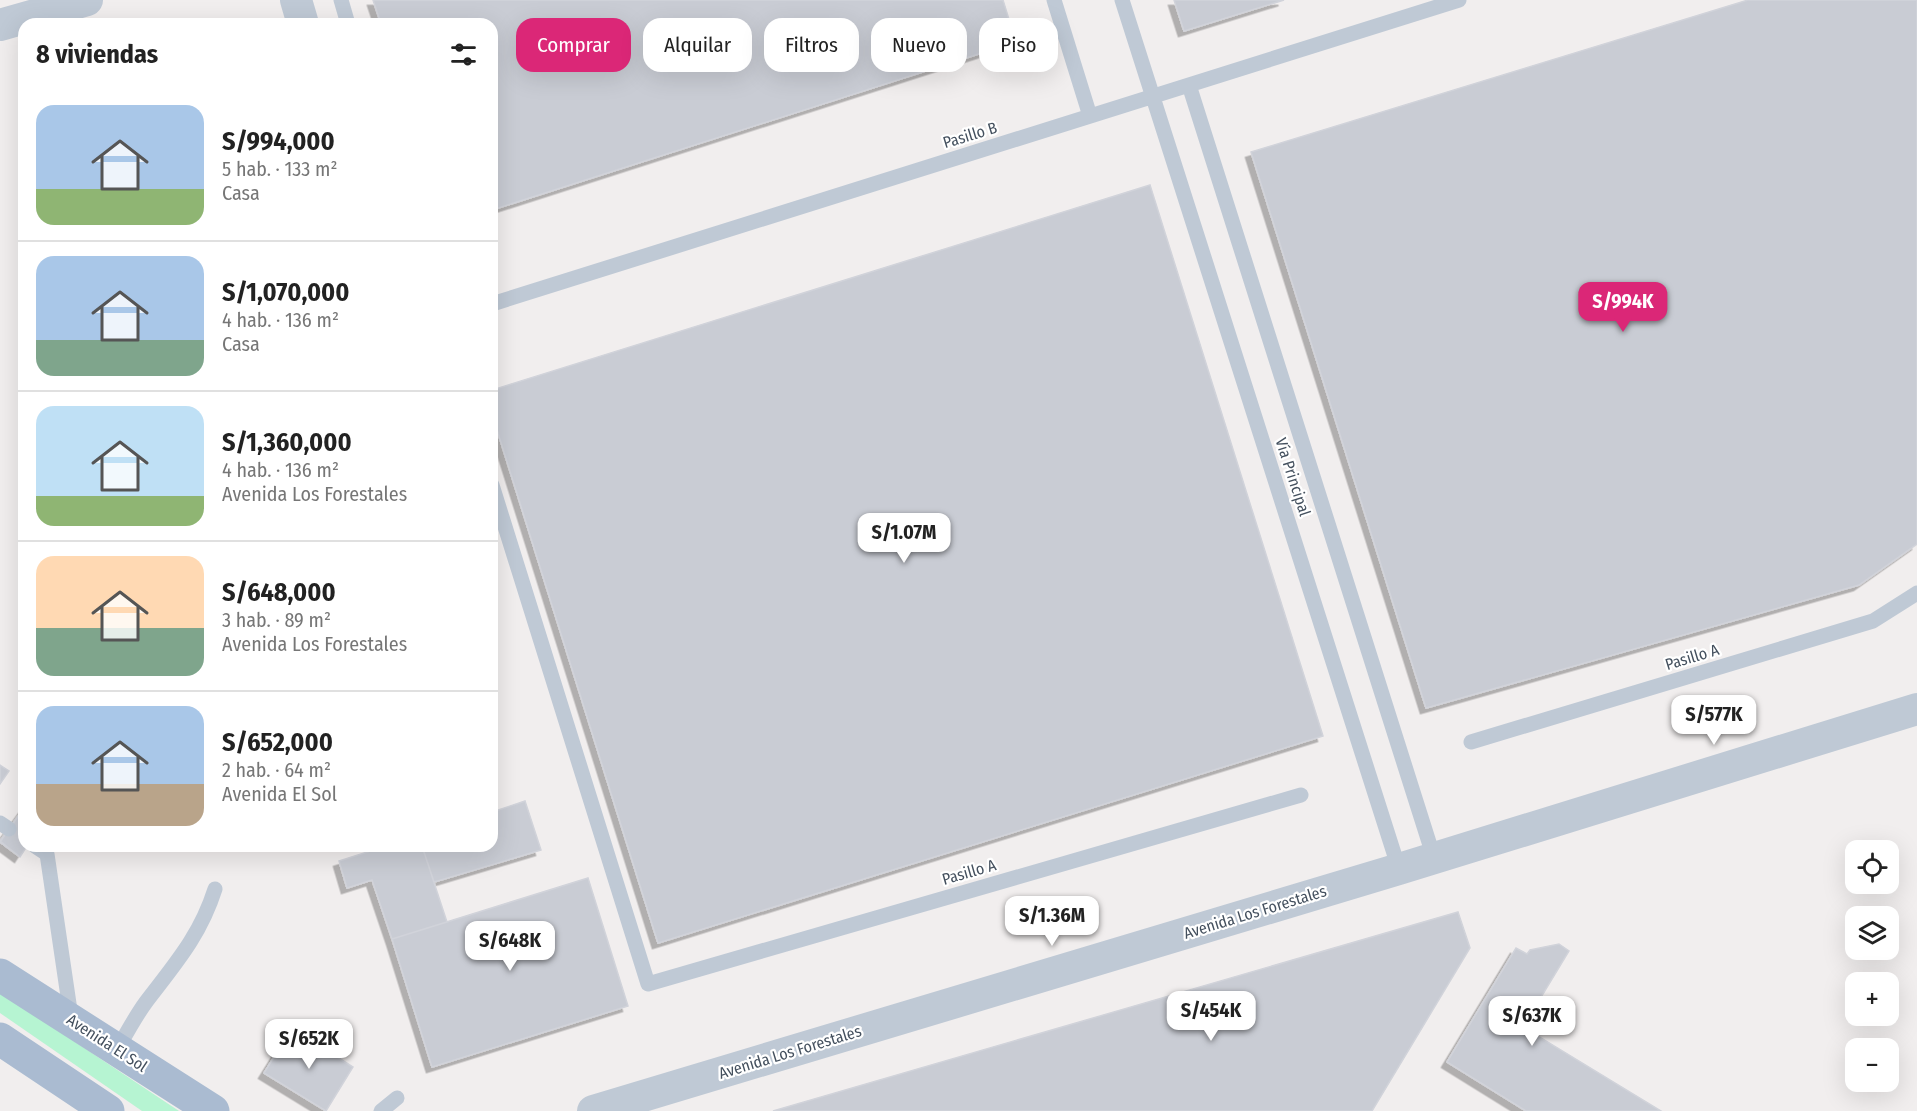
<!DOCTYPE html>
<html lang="es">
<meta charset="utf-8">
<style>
body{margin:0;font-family:"Fira Sans Condensed",sans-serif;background:#f2f2f2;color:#222;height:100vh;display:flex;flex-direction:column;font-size:22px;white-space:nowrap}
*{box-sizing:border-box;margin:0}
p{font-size:20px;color:#767676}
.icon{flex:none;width:33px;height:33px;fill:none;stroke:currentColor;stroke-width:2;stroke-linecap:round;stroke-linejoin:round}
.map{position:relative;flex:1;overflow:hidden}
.sheet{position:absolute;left:18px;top:18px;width:480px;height:834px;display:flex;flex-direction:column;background:#fff;border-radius:18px;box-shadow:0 6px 24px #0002}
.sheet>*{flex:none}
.top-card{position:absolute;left:516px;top:18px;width:570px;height:54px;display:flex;gap:12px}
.tools{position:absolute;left:1845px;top:840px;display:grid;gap:12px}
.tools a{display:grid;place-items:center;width:54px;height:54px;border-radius:12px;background:#fff;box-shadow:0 6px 24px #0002;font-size:30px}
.price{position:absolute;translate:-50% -51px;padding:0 14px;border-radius:12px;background:#fff;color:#222;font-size:20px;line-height:39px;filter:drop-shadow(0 2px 3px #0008)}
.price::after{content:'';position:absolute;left:50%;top:36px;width:18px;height:14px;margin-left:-9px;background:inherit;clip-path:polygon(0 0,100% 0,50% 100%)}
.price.active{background:#db2777;color:#fff}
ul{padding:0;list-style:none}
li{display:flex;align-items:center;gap:18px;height:150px;padding:0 18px}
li+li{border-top:2px solid #e0e0e0}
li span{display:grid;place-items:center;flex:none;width:168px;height:120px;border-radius:18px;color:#555}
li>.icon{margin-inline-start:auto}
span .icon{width:72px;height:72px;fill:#fffc;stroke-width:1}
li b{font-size:26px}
h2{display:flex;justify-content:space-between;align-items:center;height:72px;padding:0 18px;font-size:26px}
.tag{padding:0 21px;border-radius:18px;background:#fff;box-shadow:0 6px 24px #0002;font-size:21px;line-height:54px}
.tag.active{background:#db2777;color:#fff}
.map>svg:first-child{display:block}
</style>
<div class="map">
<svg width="1917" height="1111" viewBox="0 0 1917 1111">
<defs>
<filter id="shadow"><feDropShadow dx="-5.5" dy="5.5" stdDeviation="0" flood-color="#0004"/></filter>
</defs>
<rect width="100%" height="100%" fill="#f1eeee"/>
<path fill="#b6f4d2" d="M 0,992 L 179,1111 L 142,1111 L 0,1013 Z"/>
<path fill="#c9ccd4" stroke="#d1d3da" stroke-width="1.5" filter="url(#shadow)" d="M 373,0 L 1003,0 L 1016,42 L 492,210 L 492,24 L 381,24 Z
M 1174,0 L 1284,0 L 1184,31 Z
M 1748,0 L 1917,0 L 1917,544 L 1859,585 L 1426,708 L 1251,152 Z
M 1150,185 L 1323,736 L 658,943 L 492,414 L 492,390 Z
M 0,765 L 9,771 L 0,784 Z
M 0,765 L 9,771 L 0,784 Z
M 525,801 L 541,850 L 434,882 L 422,846 L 492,846 L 492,812 Z
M 24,808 L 24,846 L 27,846 L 20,857 L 0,842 Z
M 24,808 L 24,846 L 27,846 L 20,857 L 0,841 Z
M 386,846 L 422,846 L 447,922 L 392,939 L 372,880 L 347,888 L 339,861 Z
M 588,878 L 628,1006 L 432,1067 L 392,939 Z
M 1458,912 L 1470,948 L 1372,1111 L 773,1111 Z
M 1559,944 L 1569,951 L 1523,1027 L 1661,1111 L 1526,1111 L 1447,1062 L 1516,948 L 1527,954 L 1530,950 Z
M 292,1028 L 353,1067 L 326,1111 L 264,1073 Z"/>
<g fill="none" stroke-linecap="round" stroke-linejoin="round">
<path stroke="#bfc9d5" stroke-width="15" d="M 341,0 L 348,24
M 1054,0 L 1090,116
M 1122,0 L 1399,869
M 1189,85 L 1434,858
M 492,304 L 1459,0
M 492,485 L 648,984 L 1301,795
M 1471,742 L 1873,621 L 1917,593
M 0,823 L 9,829
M 35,846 L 47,854 L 71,1017
M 117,1050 C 126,1034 135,1017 146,1002 C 175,964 200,936 215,889
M 381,1111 L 397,1098"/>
<path stroke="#bfc9d5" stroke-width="32" d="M 296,0 L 303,24
M 0,25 L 87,0
M 593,1111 L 1399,869 L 1917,709"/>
<path stroke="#aabbd1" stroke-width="33" d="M 0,975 L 213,1111
M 0,1039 L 108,1111"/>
</g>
<g text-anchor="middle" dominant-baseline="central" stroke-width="4.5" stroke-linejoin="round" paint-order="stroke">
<g font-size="16" fill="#44505e" stroke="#fff">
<text transform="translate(970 135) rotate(-17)">Pasillo B</text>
<text transform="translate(1293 477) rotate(72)">Vía Principal</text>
<text transform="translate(1692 657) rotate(-17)">Pasillo A</text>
<text transform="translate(969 872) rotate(-16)">Pasillo A</text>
<text transform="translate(1255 912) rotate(-17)">Avenida Los Forestales</text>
<text transform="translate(107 1043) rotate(33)">Avenida El Sol</text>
<text transform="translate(790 1052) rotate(-17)">Avenida Los Forestales</text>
</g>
</g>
</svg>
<div class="tools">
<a><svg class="icon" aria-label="locate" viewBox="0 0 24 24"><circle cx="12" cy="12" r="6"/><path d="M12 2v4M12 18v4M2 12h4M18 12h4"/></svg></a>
<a><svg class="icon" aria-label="layers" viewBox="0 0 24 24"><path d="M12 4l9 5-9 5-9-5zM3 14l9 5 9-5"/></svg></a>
<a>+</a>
<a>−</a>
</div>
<b class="price active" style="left:1623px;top:333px">S/994K</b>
<b class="price" style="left:904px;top:564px">S/1.07M</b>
<b class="price" style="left:1714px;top:746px">S/577K</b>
<b class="price" style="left:1052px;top:947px">S/1.36M</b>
<b class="price" style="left:510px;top:972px">S/648K</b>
<b class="price" style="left:1211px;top:1042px">S/454K</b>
<b class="price" style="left:1532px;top:1047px">S/637K</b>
<b class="price" style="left:309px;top:1070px">S/652K</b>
<div class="top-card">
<a class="tag active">Comprar</a>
<a class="tag">Alquilar</a>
<a class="tag">Filtros</a>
<a class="tag">Nuevo</a>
<a class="tag">Piso</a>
</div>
<section class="sheet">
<h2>8 viviendas<svg class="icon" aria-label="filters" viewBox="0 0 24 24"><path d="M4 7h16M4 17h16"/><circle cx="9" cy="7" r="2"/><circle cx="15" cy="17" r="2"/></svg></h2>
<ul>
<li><span style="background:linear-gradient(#a9c7e8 70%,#8fb573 0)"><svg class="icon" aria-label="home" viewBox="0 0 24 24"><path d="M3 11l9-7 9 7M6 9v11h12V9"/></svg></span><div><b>S/994,000</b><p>5 hab. · 133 m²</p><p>Casa</p></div></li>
<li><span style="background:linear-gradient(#a9c7e8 70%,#7fa58c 0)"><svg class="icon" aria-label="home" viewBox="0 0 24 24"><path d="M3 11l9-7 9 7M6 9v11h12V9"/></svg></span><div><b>S/1,070,000</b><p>4 hab. · 136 m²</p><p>Casa</p></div></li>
<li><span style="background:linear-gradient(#bfe0f5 75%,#8fb573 0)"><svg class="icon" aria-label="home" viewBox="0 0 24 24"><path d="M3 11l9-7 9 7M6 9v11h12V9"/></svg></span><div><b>S/1,360,000</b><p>4 hab. · 136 m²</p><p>Avenida Los Forestales</p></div></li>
<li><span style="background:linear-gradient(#ffd9b3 60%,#7fa58c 0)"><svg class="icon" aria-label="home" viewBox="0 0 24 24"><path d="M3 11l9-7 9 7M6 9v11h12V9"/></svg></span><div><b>S/648,000</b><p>3 hab. · 89 m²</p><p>Avenida Los Forestales</p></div></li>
<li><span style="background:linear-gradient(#a9c7e8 65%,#b9a48a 0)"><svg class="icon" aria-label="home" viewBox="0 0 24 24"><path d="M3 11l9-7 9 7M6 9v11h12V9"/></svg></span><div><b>S/652,000</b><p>2 hab. · 64 m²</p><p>Avenida El Sol</p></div></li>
</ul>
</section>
</div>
